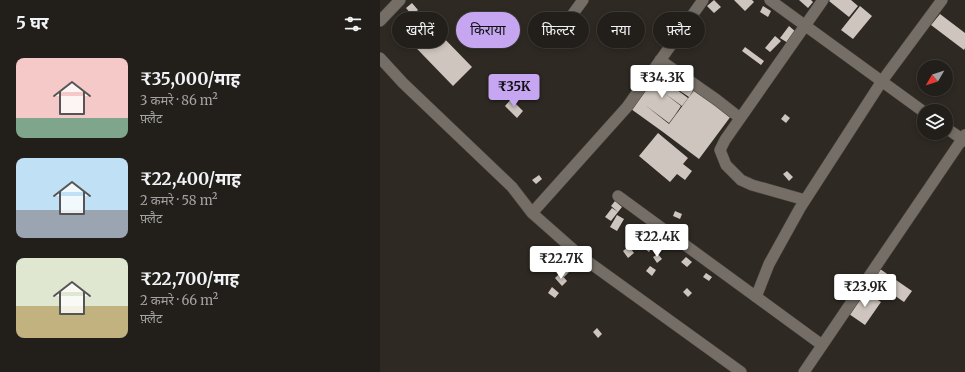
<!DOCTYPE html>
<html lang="hi">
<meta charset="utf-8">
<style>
body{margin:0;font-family:Merriweather,"Noto Sans Devanagari",serif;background:#2e2c27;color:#f1f3f6;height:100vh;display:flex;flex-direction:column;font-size:15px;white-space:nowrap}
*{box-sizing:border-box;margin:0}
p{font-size:13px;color:#a2a2a2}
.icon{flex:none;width:22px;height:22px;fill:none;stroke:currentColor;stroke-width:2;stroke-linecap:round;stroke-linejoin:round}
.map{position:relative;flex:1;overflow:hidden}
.side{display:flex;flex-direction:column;background:#221f1a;width:380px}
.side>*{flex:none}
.top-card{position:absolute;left:12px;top:12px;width:380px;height:36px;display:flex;gap:8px}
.needle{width:26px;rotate:231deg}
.tools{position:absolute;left:537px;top:60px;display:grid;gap:8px}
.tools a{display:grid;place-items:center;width:36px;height:36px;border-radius:50%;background:#221f1a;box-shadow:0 2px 6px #0003,0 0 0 1px #3f3d39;font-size:20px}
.price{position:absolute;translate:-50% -34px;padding:0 9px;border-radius:4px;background:#fff;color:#222;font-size:13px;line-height:26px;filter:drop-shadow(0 1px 2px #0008)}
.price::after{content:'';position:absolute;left:50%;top:24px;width:12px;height:9px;margin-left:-6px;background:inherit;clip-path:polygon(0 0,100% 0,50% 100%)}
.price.active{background:#c6a6f0;color:#111}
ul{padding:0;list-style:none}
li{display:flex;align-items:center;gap:12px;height:100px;padding:0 16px}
li span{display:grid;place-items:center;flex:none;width:112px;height:80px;border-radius:8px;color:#555}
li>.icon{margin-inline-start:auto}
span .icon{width:48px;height:48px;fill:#fffc;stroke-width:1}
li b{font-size:17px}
h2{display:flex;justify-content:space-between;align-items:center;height:48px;padding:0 16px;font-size:17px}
.tag{padding:0 14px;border-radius:18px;background:#221f1a;box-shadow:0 2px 6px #0003,0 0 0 1px #3f3d39;font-size:14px;line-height:36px}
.tag.active{background:#c6a6f0;color:#111}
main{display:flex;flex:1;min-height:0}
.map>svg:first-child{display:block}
</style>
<main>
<section class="side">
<h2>5 घर<svg class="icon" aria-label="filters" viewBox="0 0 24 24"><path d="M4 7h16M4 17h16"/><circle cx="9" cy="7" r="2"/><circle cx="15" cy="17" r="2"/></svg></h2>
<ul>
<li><span style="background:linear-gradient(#f6c9c9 75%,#7fa58c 0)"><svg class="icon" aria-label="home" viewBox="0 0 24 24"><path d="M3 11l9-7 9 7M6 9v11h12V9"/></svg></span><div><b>₹35,000/माह</b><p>3 कमरे · 86 m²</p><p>फ़्लैट</p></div></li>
<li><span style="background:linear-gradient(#bfe0f5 65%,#9aa5b1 0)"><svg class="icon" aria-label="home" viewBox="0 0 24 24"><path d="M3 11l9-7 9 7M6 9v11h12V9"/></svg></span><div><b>₹22,400/माह</b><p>2 कमरे · 58 m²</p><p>फ़्लैट</p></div></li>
<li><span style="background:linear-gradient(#dfe7d0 60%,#c2b280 0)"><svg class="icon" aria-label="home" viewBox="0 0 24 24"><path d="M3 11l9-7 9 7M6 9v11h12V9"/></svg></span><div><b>₹22,700/माह</b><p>2 कमरे · 66 m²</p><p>फ़्लैट</p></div></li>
</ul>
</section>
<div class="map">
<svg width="585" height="372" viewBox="0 0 585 372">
<rect width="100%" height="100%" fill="#2e2923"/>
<path fill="#cec5be" d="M 334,0 L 341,7 L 334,13 L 327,6 Z
M 354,0 L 372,0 L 374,2 L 365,11 Z
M 419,0 L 431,0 L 433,2 L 428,8 Z
M 450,0 L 471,0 L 478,6 L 469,17 L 449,1 Z
M 32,3 L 38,10 L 32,15 L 26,8 Z
M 383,6 L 391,11 L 388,17 L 380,12 Z
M 480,6 L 492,16 L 473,39 L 461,30 Z
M 560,14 L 585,33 L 585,48 L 584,50 L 551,25 Z
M 198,16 L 202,20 L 196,26 L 192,22 Z
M 21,17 L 39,34 L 46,27 L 53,35 L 57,31 L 92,67 L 73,86 L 13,24 Z
M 409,26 L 416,32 L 408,43 L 400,38 Z
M 395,36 L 401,41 L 390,52 L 385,48 Z
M 365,47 L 384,61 L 381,65 L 362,51 Z
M 283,66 L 314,89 L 309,97 L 285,81 L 308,98 L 302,106 L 284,93 L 301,106 L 295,115 L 281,105 L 295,115 L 289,123 L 265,105 L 289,124 L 283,132 L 251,109 Z
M 315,89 L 351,116 L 319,159 L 283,132 Z
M 131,99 L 143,111 L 137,118 L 125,106 Z
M 405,114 L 410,118 L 406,123 L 401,119 Z
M 278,133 L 308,158 L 303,164 L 312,171 L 305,180 L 297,174 L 290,182 L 259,156 Z
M 407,171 L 413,177 L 409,181 L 403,174 Z
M 159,175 L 162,179 L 156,184 L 152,180 Z
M 235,201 L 242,207 L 238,212 L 231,206 Z
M 232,208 L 238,212 L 231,221 L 225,217 Z
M 295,211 L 302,214 L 300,219 L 293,216 Z
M 237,215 L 244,219 L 237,231 L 230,227 Z
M 257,233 L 262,239 L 258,243 L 252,237 Z
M 266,240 L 273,246 L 269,252 L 261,246 Z
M 249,246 L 254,253 L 248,258 L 243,251 Z
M 278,254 L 282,259 L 277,263 L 273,257 Z
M 306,257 L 312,262 L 307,267 L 301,262 Z
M 181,265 L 189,272 L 184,277 L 177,270 Z
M 270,266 L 276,270 L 272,276 L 266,271 Z
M 500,269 L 532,291 L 524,302 L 492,280 Z
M 180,273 L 187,281 L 182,286 L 175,278 Z
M 326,273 L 332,277 L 329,281 L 323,277 Z
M 172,287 L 179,293 L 175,298 L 168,293 Z
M 307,288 L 312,293 L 308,297 L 303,292 Z
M 484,291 L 501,302 L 485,325 L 469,314 Z
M 217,328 L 222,334 L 218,338 L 213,332 Z"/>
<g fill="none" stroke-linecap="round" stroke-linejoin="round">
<defs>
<path id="minor" d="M 390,0 L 544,112
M 0,21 L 20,0
M 187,22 L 203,0
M 0,58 L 23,83 L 132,187 L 152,213 L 203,258 L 361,372
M 280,60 L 337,100 L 360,118
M 566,128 L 585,141
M 238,196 L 442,345
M 425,200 L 372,185 L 361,180 L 346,165 L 340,150 L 345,140 L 443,0
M 152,213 L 247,107 L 323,0
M 376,297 L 389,264 L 420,208 L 502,81 L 562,0
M 424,372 L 585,135"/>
</defs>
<use href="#minor" stroke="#4b4742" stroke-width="12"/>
<use href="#minor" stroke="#746e66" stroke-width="11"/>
</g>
</svg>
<div class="tools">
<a><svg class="needle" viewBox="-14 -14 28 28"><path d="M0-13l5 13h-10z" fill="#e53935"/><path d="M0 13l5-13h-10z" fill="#a2a2a2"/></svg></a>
<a><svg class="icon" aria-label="layers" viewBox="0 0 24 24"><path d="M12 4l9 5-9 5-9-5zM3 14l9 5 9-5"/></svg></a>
</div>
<b class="price" style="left:282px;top:99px">₹34.3K</b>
<b class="price active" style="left:134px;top:108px">₹35K</b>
<b class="price" style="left:277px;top:258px">₹22.4K</b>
<b class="price" style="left:181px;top:280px">₹22.7K</b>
<b class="price" style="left:485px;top:308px">₹23.9K</b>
<div class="top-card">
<a class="tag">खरीदें</a>
<a class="tag active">किराया</a>
<a class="tag">फ़िल्टर</a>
<a class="tag">नया</a>
<a class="tag">फ़्लैट</a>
</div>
</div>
</main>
